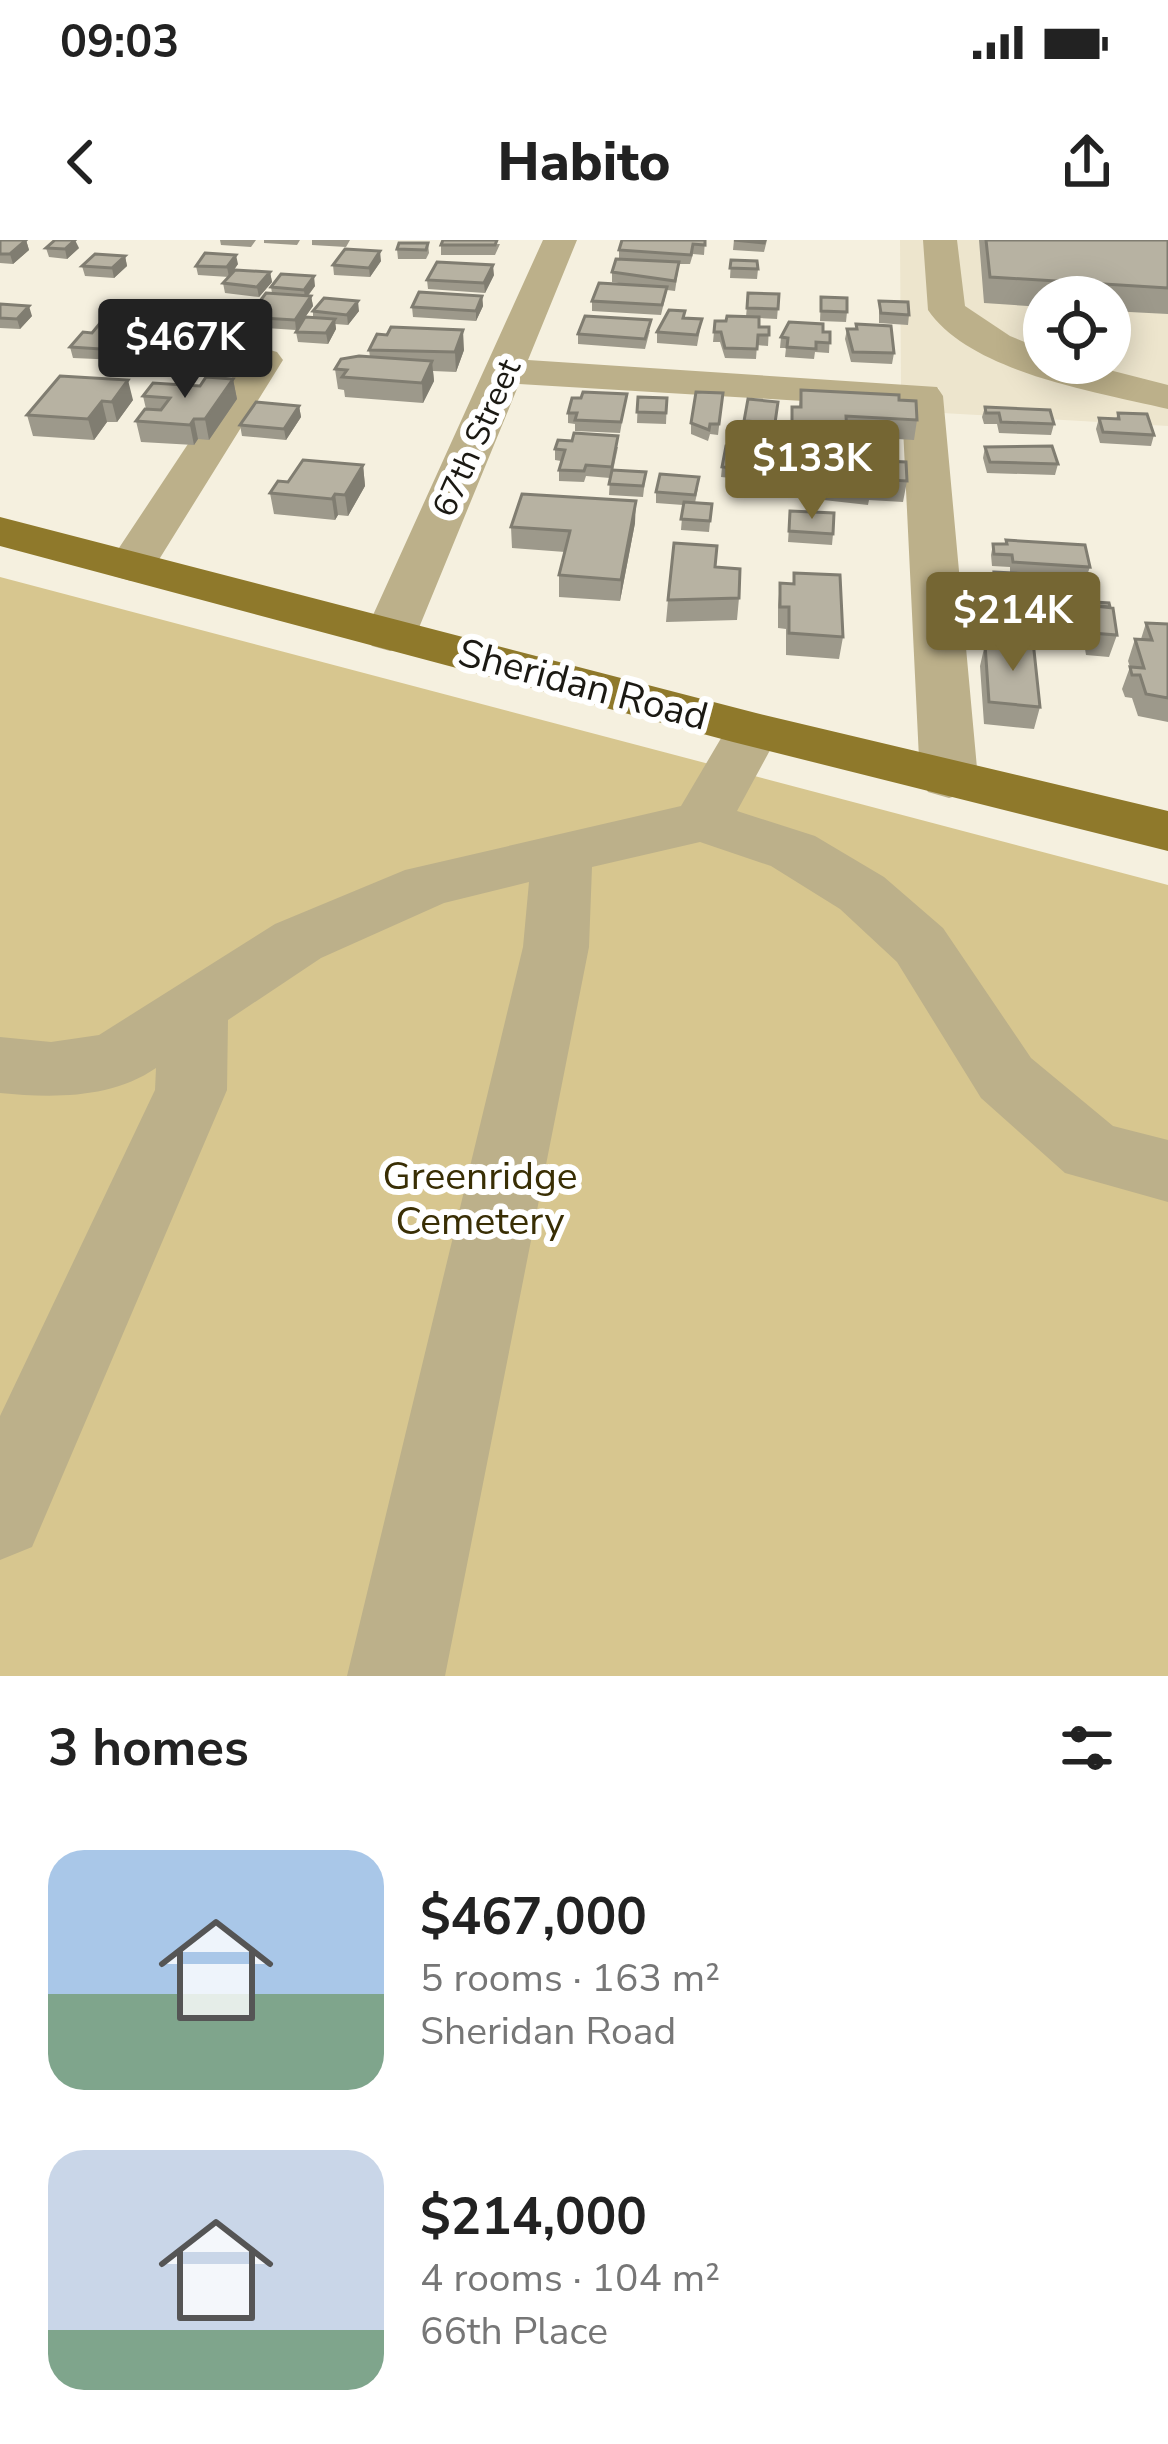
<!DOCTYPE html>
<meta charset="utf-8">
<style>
body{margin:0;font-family:"Nunito Sans",sans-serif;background:#f6f6f6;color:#222;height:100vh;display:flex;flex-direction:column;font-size:45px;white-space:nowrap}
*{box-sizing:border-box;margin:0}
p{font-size:39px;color:#767676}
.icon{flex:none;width:66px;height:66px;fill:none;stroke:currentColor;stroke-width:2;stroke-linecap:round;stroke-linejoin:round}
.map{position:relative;height:1436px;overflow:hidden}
.side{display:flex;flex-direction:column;background:#fff;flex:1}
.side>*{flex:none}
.tools{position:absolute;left:1023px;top:36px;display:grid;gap:24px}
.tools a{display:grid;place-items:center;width:108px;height:108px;border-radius:50%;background:#fff;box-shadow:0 6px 30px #0003;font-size:60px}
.price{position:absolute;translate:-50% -102px;padding:0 27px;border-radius:12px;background:#756633;color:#fff;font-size:39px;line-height:78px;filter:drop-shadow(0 3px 6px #0008)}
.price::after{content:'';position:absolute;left:50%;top:72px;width:36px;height:27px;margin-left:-18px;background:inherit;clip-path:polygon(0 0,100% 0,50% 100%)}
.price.on{background:#222;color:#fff}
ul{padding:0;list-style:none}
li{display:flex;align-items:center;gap:36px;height:300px;padding:0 48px}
li span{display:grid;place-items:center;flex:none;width:336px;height:240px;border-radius:36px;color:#555}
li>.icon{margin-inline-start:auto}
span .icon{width:144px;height:144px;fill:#fffc;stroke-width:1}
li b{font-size:51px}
h2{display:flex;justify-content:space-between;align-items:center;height:144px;padding:0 48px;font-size:51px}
.status{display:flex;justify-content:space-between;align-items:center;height:84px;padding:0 60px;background:#fff;direction:ltr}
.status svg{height:33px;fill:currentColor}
header{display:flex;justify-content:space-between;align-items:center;height:156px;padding:0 48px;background:#fff;font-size:54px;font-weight:800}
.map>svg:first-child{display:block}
</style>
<div class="status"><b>09:03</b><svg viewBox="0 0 49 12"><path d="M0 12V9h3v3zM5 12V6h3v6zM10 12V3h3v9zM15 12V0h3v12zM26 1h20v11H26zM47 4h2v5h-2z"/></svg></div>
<header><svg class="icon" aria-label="back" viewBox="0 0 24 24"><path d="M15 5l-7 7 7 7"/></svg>Habito<svg class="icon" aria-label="share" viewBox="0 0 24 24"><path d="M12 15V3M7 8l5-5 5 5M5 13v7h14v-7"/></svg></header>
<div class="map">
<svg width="1168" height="1436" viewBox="0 0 1168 1436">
<rect width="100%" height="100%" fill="#f5f0df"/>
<path fill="#ede5cd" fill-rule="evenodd" d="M 900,0 L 1168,0 L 1168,186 L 942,173 L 939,148 L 901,145 ZM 1044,57 L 1110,57 L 1110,123 L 1044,123 Z"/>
<path fill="#d7c68f" d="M 0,337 L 1168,645 L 1168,1436 L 0,1436 Z"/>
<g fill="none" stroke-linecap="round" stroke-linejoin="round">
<path fill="#bcb08a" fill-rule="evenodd" d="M 543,0 L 577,0 L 528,120 L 937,147 L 943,156 L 978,539 L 970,552 L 949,558 L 928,552 L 920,539 L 902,167 L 519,144 L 416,395 L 408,406 L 390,411 L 372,406 L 364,395 Z
M 923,0 L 957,0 L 965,66 L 1010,96 L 1044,110 L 1044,123 L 1082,123 L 1168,145 L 1168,169 C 1098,152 971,133 928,70 Z
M 263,108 L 277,112 L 283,120 L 155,326 L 148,336 L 131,341 L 114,336 L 107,326 L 249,112 Z
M 753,473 L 773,478 L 781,490 L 737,571 L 815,596 L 884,637 L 943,688 L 1031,818 L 1113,886 L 1168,900 L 1168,962 L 1065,933 L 981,858 L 897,722 L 840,669 L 771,626 L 700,602 L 592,627 L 589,707 L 445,1436 L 347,1436 L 523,707 L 529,642 L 444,663 L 321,718 L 228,780 L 227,850 L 32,1307 L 0,1320 L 0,1176 L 155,850 L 156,828 C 111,859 52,858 0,853 L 0,797 L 51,802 L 99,795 L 275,684 L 405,630 L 681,566 L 733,478 Z"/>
<path fill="#8f792b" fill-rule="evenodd" d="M 0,277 L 756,473 L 1168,571 L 1168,611 L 733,502 L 0,306 Z"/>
</g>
<path fill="#9d998b" d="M 0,0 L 26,0 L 29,10 L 13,24 L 0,23 Z
M 220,0 L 256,0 L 251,7 L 221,5 Z
M 264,0 L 300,0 L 297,5 L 264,3 Z
M 312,0 L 350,0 L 346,7 L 312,5 Z
M 705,0 L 704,15 L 693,14 L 690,24 L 679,24 L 675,51 L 667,50 L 661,75 L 592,71 L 592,61 L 639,46 L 612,42 L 612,32 L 619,19 L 619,10 Z
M 734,0 L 767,0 L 764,12 L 733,10 Z
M 979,0 L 1168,0 L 1168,74 L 1110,71 L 1110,57 L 1044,57 L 1044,67 L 984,63 Z
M 428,3 L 429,13 L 426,19 L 398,19 L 397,9 Z
M 500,4 L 495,15 L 441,15 L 441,5 Z
M 46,8 L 79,8 L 67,19 L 49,17 Z
M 125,16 L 127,26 L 114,38 L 85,36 L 82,26 Z
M 731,20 L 758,29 L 757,39 L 730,38 Z
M 381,21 L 370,37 L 334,35 L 333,25 Z
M 238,24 L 230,35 L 270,32 L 272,42 L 259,57 L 225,53 L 223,43 L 229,37 L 198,35 L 196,26 Z
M 494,35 L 485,53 L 428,49 L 427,40 Z
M 315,46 L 308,56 L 311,56 L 313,66 L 296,90 L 250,87 L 248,77 L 272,53 L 271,47 Z
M 748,53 L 779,54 L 777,79 L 759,78 L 759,87 L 769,87 L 768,106 L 757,105 L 756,119 L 725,118 L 720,102 L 713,102 L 715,81 L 726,81 L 746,77 Z
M 482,56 L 483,66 L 476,81 L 413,77 L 412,67 Z
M 821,57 L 847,72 L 846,82 L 820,81 Z
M 879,61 L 909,75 L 908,85 L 879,83 Z
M 0,64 L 32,76 L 20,89 L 0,88 Z
M 313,71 L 359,71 L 348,85 L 335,84 L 336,89 L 328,104 L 298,102 L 296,92 L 313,78 Z
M 684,78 L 702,79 L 697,106 L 657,103 L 657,92 Z
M 133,83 L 135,93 L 119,120 L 73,118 L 70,107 Z
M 856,84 L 894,113 L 892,124 L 851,122 L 845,99 L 847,89 L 856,89 Z
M 650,90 L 645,109 L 578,104 L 578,94 Z
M 823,92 L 830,92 L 829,113 L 815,112 L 814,119 L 785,117 L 786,108 L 780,108 L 781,97 Z
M 369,110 L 464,110 L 456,132 L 433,131 L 434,141 L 423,163 L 345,157 L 344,150 L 338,149 L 335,129 L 370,117 Z
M 60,136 L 133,160 L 117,182 L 107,182 L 94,200 L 33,196 L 27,175 Z
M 233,139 L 237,159 L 209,200 L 198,199 L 194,205 L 141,202 L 136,181 L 146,169 L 143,156 Z
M 801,150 L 899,160 L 917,180 L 914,200 L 847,196 L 844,213 L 800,211 L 800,217 L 856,220 L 857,206 L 891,222 L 907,241 L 903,262 L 869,260 L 868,265 L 797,257 L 798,228 L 782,228 L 781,214 L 782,203 L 790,203 L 792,167 L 799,167 Z
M 723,153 L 718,195 L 710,194 L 708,201 L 691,194 L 691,183 Z
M 627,154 L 620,193 L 575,191 L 575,184 L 568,183 L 568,173 L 581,158 Z
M 638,157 L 667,158 L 666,184 L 637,183 Z
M 748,159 L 778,162 L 774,194 L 743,191 Z
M 299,166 L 301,177 L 286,200 L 242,196 L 240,185 Z
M 985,167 L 1054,184 L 1051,195 L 999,193 L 997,184 L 984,184 L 982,177 Z
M 1118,173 L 1154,195 L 1151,206 L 1100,203 L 1096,189 L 1099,178 L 1116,179 Z
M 618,207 L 613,231 L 646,232 L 643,257 L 609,255 L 610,238 L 586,236 L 584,242 L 559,241 L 559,230 L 561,221 L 555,220 L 555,209 Z
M 985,207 L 1058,224 L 1055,235 L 987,233 L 983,218 Z
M 757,220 L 753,240 L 721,237 L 722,227 Z
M 363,225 L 365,246 L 348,276 L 338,275 L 335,280 L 274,274 L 270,253 L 288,242 Z
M 698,248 L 695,263 L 712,264 L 709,292 L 681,290 L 683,265 L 656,263 L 656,252 Z
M 790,271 L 833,294 L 832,305 L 788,302 Z
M 635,283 L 620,361 L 559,357 L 559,335 L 565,312 L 512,308 L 511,287 Z
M 1006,300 L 1090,327 L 1086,338 L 1067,337 L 1072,357 L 1070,363 L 1078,364 L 1079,361 L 1117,395 L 1109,417 L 1086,415 L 1085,409 L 1033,403 L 1040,467 L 1034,489 L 984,484 L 980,426 L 985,404 L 1012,406 L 1014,401 L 979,397 L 979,376 L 984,354 L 993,355 L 991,343 L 994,332 L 1010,333 L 1010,327 L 992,326 L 991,315 L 993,304 L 1005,304 Z
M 715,327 L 739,358 L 737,380 L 666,382 L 668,360 Z
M 794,333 L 843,397 L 839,419 L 786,415 L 786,389 L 778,388 L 778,365 L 780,343 L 793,344 Z
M 1146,383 L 1168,384 L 1168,482 L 1138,476 L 1132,458 L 1125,457 L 1122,449 L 1130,427 L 1128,421 L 1135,399 L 1141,399 Z"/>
<path fill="#807d71" d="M 26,0 L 29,10 L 13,24 L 10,14 Z
M 75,0 L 79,8 L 67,19 L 65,9 Z
M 380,11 L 381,21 L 370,37 L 369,28 Z
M 236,15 L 238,24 L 229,37 L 227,27 Z
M 125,16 L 127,26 L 114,38 L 112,28 Z
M 493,25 L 494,35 L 485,53 L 484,43 Z
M 270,32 L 272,42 L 259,57 L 257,47 Z
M 314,36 L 315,46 L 305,59 L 304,50 Z
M 311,56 L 313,66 L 296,90 L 295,80 Z
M 482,56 L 483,66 L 476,81 L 476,71 Z
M 358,61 L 359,71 L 348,85 L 347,75 Z
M 29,66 L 32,76 L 20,89 L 17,79 Z
M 335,79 L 336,89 L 328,104 L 326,93 Z
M 133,83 L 135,93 L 119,120 L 116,110 Z
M 463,90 L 464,110 L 456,132 L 455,112 Z
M 432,121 L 434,141 L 423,163 L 422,143 Z
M 233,139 L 237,159 L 209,200 L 205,179 Z
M 128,140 L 133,160 L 117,182 L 112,162 Z
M 102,161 L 107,182 L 94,200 L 88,179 Z
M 299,166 L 301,177 L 286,200 L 284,189 Z
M 194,179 L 198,199 L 194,205 L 190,185 Z
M 363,225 L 365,246 L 348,276 L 345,255 Z
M 335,254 L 338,275 L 335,280 L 332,259 Z
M 636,261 L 635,283 L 620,361 L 621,340 Z"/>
<path fill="#b7b2a2" stroke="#807d71" stroke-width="3" d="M 0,0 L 26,0 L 10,14 L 0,14 Z
M 55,0 L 75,0 L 65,9 L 46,8 Z
M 443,0 L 497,0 L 495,5 L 441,5 Z
M 622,0 L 705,0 L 705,5 L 693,4 L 691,15 L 619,10 Z
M 734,0 L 765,0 L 764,3 Z
M 986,0 L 1168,0 L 1168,48 L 990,37 Z
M 399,3 L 428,3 L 426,10 L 397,9 Z
M 345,9 L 380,11 L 369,28 L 333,25 Z
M 205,13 L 236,15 L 227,27 L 196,26 Z
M 95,14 L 125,16 L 112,28 L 82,26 Z
M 616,19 L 679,22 L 675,41 L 612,32 Z
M 731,20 L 757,21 L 758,29 L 730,28 Z
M 437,22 L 493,25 L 484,43 L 427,40 Z
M 235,30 L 270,32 L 257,47 L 223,43 Z
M 281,34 L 314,36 L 304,50 L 271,47 Z
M 599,43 L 667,47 L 662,65 L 592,61 Z
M 419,52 L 482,56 L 476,71 L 412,67 Z
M 266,53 L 311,56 L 295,80 L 248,77 Z
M 748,53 L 779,54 L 778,69 L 747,68 Z
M 821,57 L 847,58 L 847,72 L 821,71 Z
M 324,58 L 358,61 L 347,75 L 313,71 Z
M 879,61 L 908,62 L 909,75 L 881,73 Z
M 0,64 L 29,66 L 17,79 L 0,78 Z
M 669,70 L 685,71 L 683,78 L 702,79 L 697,95 L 657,92 Z
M 585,76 L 651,80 L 645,99 L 578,94 Z
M 727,76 L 759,77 L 759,87 L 769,87 L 769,95 L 758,95 L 757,109 L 725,108 L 721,92 L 714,92 L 715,81 L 726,81 Z
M 305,77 L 335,79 L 326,93 L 296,92 Z
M 101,82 L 133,83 L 116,110 L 70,107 L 83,92 L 92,93 Z
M 789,82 L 823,84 L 823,92 L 830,92 L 830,103 L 816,102 L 816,109 L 787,107 L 788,98 L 781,97 Z
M 856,84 L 891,86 L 894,113 L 853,112 L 847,89 L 857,89 Z
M 391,87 L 463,90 L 455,112 L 369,110 L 377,94 L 387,95 Z
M 359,116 L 432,121 L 422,143 L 342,137 L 347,130 L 335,129 L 341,119 Z
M 60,136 L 128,140 L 112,162 L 102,161 L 88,179 L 27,175 Z
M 206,137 L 233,139 L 205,179 L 194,179 L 190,185 L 136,181 L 145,169 L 161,170 L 170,158 L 143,156 L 153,143 L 200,146 Z
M 801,150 L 899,155 L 899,160 L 916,161 L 917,180 L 846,176 L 847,193 L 792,190 L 792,167 L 801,167 Z
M 583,152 L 627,154 L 621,182 L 575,180 L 577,173 L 568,173 L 572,158 L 581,158 Z
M 696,152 L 723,153 L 719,184 L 710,184 L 709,190 L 691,183 Z
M 638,157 L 667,158 L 666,173 L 637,172 Z
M 748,159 L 778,162 L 775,183 L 744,181 Z
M 256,162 L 299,166 L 284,189 L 240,185 Z
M 985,167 L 1050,170 L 1054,184 L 1001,182 L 999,173 L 986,173 Z
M 1118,173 L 1147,174 L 1154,195 L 1103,192 L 1099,178 L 1119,179 Z
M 574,193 L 618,196 L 612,227 L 586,225 L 584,231 L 559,230 L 565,210 L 555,209 L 558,200 L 572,201 Z
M 782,203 L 799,204 L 800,217 L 783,217 Z
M 726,206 L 758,209 L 754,230 L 722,227 Z
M 857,206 L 890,208 L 891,222 L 858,220 Z
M 1052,206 L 1058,224 L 990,222 L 985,207 Z
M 799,217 L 906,222 L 907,241 L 871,239 L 872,244 L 800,236 Z
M 303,220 L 363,225 L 345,255 L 335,254 L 332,259 L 270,253 L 278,241 L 288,242 Z
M 612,230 L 646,232 L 643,246 L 609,244 Z
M 660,234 L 699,237 L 695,255 L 656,252 Z
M 522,254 L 636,261 L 621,340 L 559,335 L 570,291 L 511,287 Z
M 684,262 L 712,264 L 710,281 L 681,279 Z
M 790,271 L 834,273 L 833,294 L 789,291 Z
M 1006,300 L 1085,305 L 1090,327 L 1013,322 L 1012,315 L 994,314 L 993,304 L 1007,304 Z
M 674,303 L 717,306 L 715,327 L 740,329 L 739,358 L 668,360 Z
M 994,332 L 1067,336 L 1072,357 L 997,350 Z
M 794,333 L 840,335 L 843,397 L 789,393 L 789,367 L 780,367 L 780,343 L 794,344 Z
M 984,354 L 1113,368 L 1117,395 L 1092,393 L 1092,387 L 984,375 Z
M 1079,361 L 1109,363 L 1110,367 L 1080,364 Z
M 1146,383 L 1168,384 L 1168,458 L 1146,454 L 1140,435 L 1132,435 L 1130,427 L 1144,428 L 1135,399 L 1152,400 Z
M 1014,400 L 1033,401 L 1040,467 L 989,462 L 985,404 L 1014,406 Z"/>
<g text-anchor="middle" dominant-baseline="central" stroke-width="12" stroke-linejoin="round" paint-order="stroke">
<g font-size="33" fill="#1b1913" stroke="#fff">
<text transform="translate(477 198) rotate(-66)">67th Street</text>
</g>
<g font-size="39" fill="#1b1913" stroke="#fff">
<text transform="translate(583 445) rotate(15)">Sheridan Road</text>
</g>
<g font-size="39" fill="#392e04" stroke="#fff">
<text x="480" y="936">Greenridge<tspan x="480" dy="45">Cemetery</tspan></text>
</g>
</g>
</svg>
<div class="tools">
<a><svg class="icon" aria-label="locate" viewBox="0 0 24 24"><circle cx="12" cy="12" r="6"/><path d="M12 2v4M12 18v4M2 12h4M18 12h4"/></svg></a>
</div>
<b class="price on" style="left:185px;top:161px">$467K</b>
<b class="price" style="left:812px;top:282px">$133K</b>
<b class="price" style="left:1013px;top:434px">$214K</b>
</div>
<section class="side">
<h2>3 homes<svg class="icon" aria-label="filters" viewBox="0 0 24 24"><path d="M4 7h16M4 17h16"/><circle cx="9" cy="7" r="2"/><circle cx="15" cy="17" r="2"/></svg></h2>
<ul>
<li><span style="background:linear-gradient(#a9c7e8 60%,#7fa58c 0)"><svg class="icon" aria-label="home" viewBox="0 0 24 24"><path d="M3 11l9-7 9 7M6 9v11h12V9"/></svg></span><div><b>$467,000</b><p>5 rooms · 163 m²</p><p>Sheridan Road</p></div></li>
<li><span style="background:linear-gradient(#c9d6e8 75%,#7fa58c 0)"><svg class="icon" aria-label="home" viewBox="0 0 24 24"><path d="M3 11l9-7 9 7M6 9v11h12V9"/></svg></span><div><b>$214,000</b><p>4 rooms · 104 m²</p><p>66th Place</p></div></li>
</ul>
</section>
